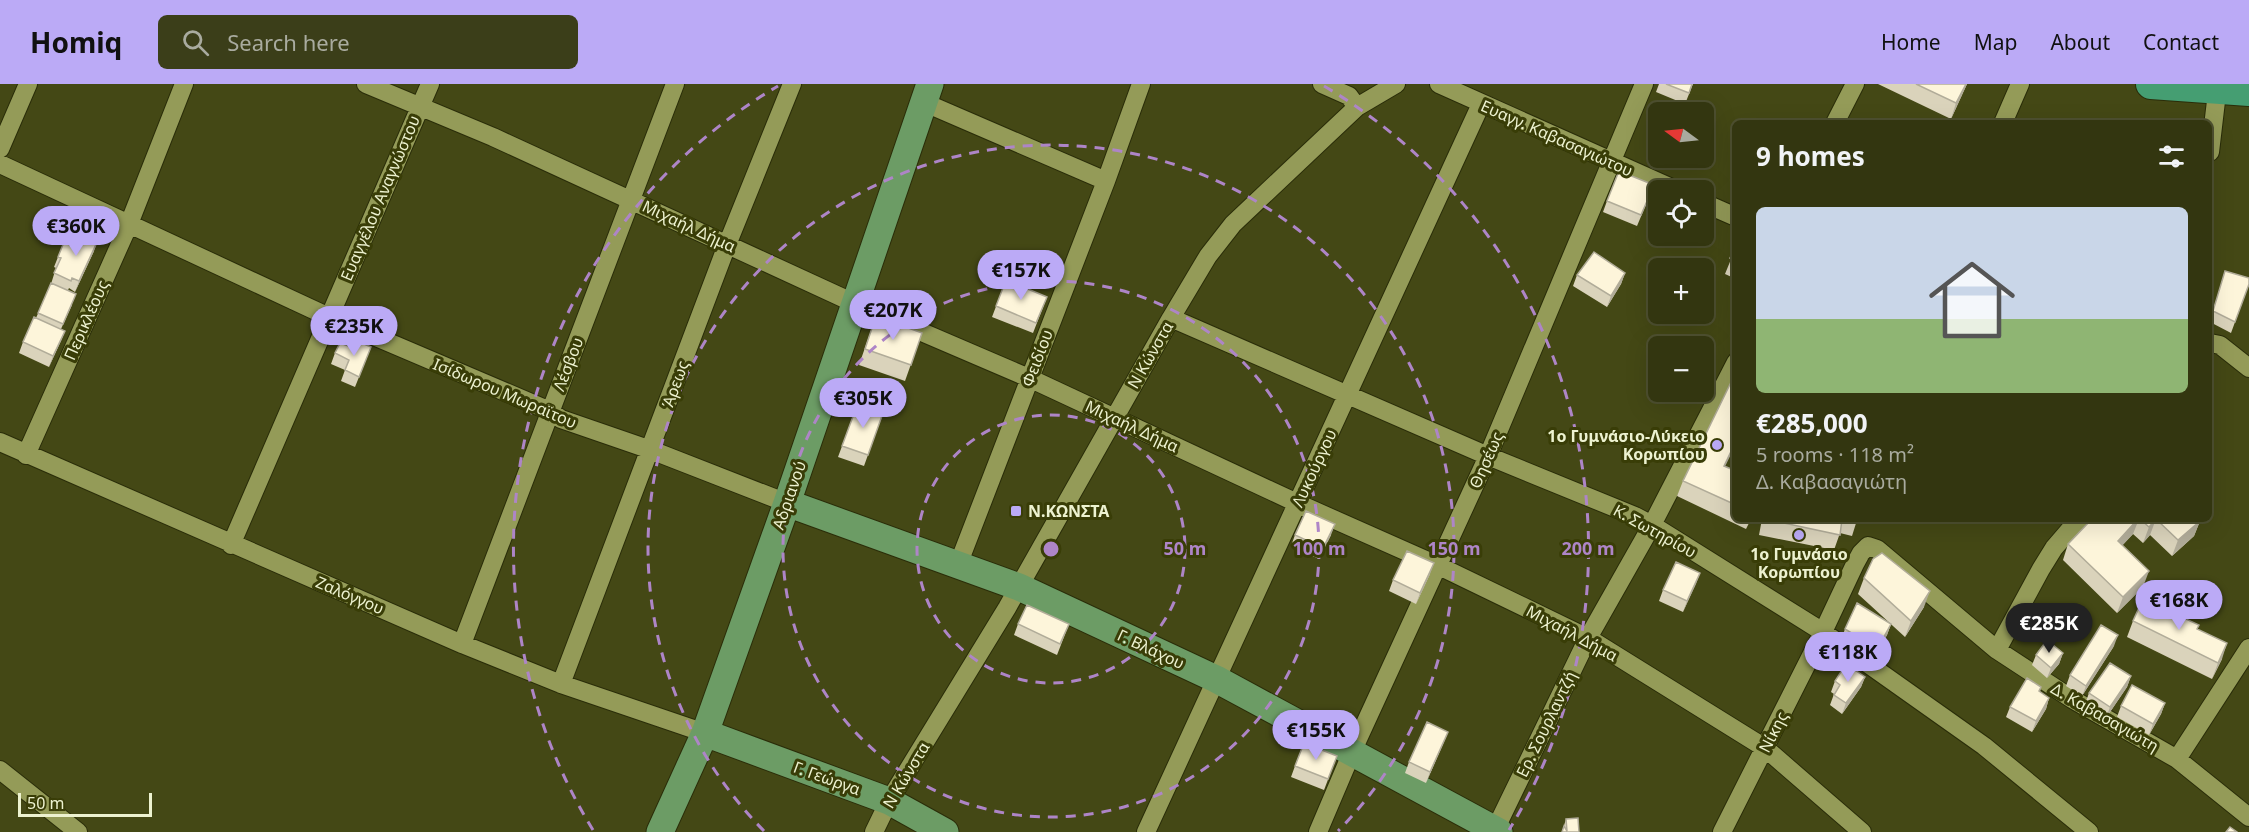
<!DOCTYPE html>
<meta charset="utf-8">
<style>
body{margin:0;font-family:"Noto Sans",sans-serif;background:#3b3e19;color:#f1f3f6;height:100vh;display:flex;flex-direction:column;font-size:22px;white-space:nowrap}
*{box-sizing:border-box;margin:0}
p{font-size:20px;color:#a9ab9f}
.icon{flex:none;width:33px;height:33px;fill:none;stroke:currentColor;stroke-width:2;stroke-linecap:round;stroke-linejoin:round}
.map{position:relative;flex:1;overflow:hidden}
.side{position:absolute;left:1732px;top:36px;width:480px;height:402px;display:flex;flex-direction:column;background:#333610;border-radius:9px;box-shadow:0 6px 24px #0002,0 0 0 2px #4e5030}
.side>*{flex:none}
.needle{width:39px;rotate:285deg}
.fabs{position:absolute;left:1648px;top:18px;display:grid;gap:12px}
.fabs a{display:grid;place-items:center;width:66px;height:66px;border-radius:9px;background:#333610;box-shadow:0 6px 24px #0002,0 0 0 2px #4e5030;font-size:30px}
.scale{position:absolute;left:18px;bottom:15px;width:134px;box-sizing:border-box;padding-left:6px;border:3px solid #edf2d0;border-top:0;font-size:16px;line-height:21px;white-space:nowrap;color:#edf2d0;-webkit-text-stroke:4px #393d07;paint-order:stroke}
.price{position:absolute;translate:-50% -51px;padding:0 14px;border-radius:21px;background:#bbaaf6;color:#111;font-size:20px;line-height:39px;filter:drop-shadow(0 2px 3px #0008)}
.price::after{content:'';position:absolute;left:50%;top:36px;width:18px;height:14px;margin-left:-9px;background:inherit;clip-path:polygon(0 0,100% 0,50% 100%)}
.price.active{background:#222;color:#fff}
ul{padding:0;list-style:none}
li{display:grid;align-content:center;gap:12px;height:318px;padding:0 24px}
li span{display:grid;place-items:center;height:186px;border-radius:9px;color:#555}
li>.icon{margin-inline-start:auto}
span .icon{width:108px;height:108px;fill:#fffc;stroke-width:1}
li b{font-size:26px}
h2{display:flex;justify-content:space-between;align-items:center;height:72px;padding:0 24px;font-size:26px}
header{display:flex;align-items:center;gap:36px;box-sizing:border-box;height:84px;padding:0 30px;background:#bbaaf6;color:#111}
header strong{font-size:28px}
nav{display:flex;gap:33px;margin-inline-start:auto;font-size:21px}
.search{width:420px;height:54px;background:#3b3e19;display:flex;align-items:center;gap:15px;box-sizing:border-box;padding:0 21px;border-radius:9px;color:#a9ab9f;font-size:22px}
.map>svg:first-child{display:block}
</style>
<header>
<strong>Homiq</strong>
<div class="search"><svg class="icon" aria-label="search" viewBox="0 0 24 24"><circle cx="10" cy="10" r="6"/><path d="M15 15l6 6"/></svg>Search here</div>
<nav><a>Home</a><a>Map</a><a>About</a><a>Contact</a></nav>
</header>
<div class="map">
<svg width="2249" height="748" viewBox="0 0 2249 748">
<rect width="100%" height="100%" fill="#444815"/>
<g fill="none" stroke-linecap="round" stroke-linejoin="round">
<defs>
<path id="street" d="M 366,0 L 493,53 L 854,219 L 1029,294 L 1297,419 L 1439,482 L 1588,554 L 1765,664 L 1862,748
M 1322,0 L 1349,12 L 1357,23
M 1439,0 L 1676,106
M 923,18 L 1106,97
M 1835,39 L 1855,0
M 2003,39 L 2020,0
M 0,65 L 28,0
M 2210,68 L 2218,0
M 0,80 L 329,233 L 550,327 L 561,335 L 651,366 L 787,419
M 1704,119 L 1736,133
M 1171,234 L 1488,372 L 1635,432 L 1652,441 L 1823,548 L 1984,662 L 2089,748
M 2210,259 L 2220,261 L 2249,284
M 0,358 L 462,560 L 561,600 L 705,649
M 26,371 L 129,140 L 184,0
M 231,461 L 430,0
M 958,481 L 1106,97 L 1141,0
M 462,560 L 675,0
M 1997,566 L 2041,485 L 2054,464 L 2079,435
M 561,600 L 727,161 L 792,0
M 2177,675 L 2249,564
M 0,686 L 78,748
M 874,748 L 889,717 L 1007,524 L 1171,234 L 1208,172 L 1233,140 L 1357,23 L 1396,0
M 1146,748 L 1481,20
M 1318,748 L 1352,668 L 1488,372 L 1644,0
M 1494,748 L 1588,554 L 1652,441 L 1736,278
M 1722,748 L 1823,548 L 1855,480 L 1861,469 L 1868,462 L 1877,465 L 1997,566 L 2072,615 L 2177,675 L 2249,733"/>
<path id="secondary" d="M 787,419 L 1019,503 L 1216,595 L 1499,748
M 705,649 L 889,717 L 945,748
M 660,748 L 705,649 L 787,419 L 930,0"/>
<path id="primary" d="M 2151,0 L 2249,7"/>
</defs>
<use href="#street" stroke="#2a2d09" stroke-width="20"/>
<use href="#secondary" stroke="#2a2d09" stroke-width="29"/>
<use href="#primary" stroke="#2a2d09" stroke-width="32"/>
<use href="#street" stroke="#949b58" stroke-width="18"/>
<use href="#secondary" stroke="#6c9c65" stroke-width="27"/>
<use href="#primary" stroke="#459e72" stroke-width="30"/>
</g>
<path fill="#dad3bb" d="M 1659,0 L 1693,0 L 1685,20 L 1656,8 Z
M 1878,0 L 1967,0 L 1951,35 Z
M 1650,111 L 1637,142 L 1603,128 L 1607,117 Z
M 1659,130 L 1659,152 L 1664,152 L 1662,154 L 1651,149 Z
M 72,162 L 94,167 L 75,208 L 69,204 L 68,206 L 72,221 L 61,245 L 65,247 L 49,283 L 19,269 L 23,258 L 36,234 L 51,200 L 56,184 L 54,183 L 58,173 Z
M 1736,163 L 1736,195 L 1725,190 Z
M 2225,187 L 2249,200 L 2231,249 L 2210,238 Z
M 1625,189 L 1621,200 L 1607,223 L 1573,202 L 1577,191 Z
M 1006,196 L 1047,213 L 1033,249 L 992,233 Z
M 876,232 L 922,249 L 905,297 L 859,281 Z
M 371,263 L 355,303 L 341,297 L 345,286 L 331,280 L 335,269 L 354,264 Z
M 858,319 L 883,329 L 864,382 L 838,373 Z
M 1736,387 L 1736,435 L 1751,435 L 1746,445 L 1677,412 L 1683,397 Z
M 1762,435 L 1865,435 L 1864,437 L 1857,436 L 1852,452 L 1840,449 L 1834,466 L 1759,451 Z
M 2092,435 L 2198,435 L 2200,437 L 2194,452 L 2172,472 L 2150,451 L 2143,459 L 2133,450 L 2122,461 L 2143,503 L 2117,529 L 2063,476 L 2068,460 Z
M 1295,451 L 1331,451 L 1319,475 L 1291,462 Z
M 1700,489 L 1683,528 L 1659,517 L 1663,506 Z
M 1430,490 L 1416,520 L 1389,507 L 1393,496 Z
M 1864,494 L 1924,523 L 1905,553 L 1858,510 Z
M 2133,537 L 2197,545 L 2222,575 L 2212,595 L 2127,553 Z
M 1018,540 L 1069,540 L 1057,571 L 1014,551 Z
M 1891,540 L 1887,551 L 1873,576 L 1841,556 L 1845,545 Z
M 2114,562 L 2082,612 L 2066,602 L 2070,591 Z
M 2063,569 L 2059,580 L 2047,594 L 2032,581 L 2036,571 Z
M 2131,592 L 2127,603 L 2106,634 L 2085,620 L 2089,609 Z
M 1865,593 L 1861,603 L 1842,630 L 1830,621 L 1834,610 L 1831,608 L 1835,597 Z
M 2041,603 L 2040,608 L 2049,614 L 2046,625 L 2032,648 L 2006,633 L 2010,623 Z
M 2165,619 L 2161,630 L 2149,651 L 2117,633 L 2121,622 Z
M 1448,648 L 1426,699 L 1405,689 L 1409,678 Z
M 1337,672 L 1324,706 L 1291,693 L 1295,682 Z
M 1566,735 L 1579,748 L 1562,748 Z"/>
<path fill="#b1ac99" d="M 1966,0 L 1967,0 L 1951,35 L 1956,19 Z
M 98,156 L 94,167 L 75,208 L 79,197 Z
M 1625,189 L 1621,200 L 1607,223 L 1611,212 Z
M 65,247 L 61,257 L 49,283 L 53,272 Z
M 1736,357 L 1736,360 L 1718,397 L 1724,382 Z
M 2139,435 L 2133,450 L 2112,473 L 2118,457 Z
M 2156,435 L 2150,451 L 2143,459 L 2149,443 Z
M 2200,437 L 2194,452 L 2172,472 L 2178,456 Z
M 1335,440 L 1331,451 L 1319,475 L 1323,464 Z
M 1434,479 L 1430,490 L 1416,520 L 1420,509 Z
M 2149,487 L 2143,503 L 2117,529 L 2123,513 Z
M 1700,489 L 1696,500 L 1683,528 L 1687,517 Z
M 1930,507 L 1924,523 L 1905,553 L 1911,537 Z
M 1891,540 L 1887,551 L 1873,576 L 1877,565 Z
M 2118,551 L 2114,562 L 2082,612 L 2086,602 Z
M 2227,559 L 2222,575 L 2212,595 L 2218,579 Z
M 2063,569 L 2059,580 L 2047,594 L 2051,584 Z
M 2131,592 L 2127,603 L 2106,634 L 2110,623 Z
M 1865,593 L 1861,603 L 1842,630 L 1846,619 Z
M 2049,614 L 2046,625 L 2032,648 L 2036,637 Z
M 2165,619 L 2161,630 L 2149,651 L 2153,640 Z
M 1448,648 L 1444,658 L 1426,699 L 1430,688 Z"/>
<path fill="#fdf5da" stroke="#b1ac99" stroke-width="1.5" d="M 1666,0 L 1692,0 L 1689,9 Z
M 1916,0 L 1966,0 L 1956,19 Z
M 1619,87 L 1654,101 L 1641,131 L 1607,117 Z
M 1659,130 L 1659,140 L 1655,138 Z
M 79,147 L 98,156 L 79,197 L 72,194 L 71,197 L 54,189 L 61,174 L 58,173 L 64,158 L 72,162 Z
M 1736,163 L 1736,176 L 1730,174 Z
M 1594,168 L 1625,189 L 1611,212 L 1577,191 Z
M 2225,187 L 2249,194 L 2249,200 L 2235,238 L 2213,227 Z
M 1006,196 L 1047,213 L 1036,239 L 996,222 Z
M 51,199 L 76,210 L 63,240 L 38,229 Z
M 876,232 L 922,249 L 911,281 L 865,265 Z
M 34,233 L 65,247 L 53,272 L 23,258 Z
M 357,257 L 371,263 L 359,293 L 345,286 L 349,276 L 335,269 L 340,259 L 354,264 Z
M 1736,288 L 1736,357 L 1724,382 L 1736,387 L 1736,421 L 1683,397 Z
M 858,319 L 883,329 L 868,371 L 842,362 Z
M 1306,427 L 1335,440 L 1323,464 L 1295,451 Z
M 1765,435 L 1842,435 L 1840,451 Z
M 2092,435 L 2138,435 L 2118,457 L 2149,487 L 2123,513 L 2068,460 Z
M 2140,435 L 2198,435 L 2200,437 L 2178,456 L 2156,435 L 2149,443 Z
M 1407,467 L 1434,479 L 1420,509 L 1393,496 Z
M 1882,469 L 1930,507 L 1911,537 L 1864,494 L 1873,475 Z
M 1676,478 L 1700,489 L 1687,517 L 1663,506 Z
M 2143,515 L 2199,541 L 2197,545 L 2227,559 L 2218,579 L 2133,537 Z
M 1857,519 L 1891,540 L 1877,565 L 1845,545 Z
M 1027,521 L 1069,540 L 1060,560 L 1018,540 Z
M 2101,541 L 2118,551 L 2086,602 L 2070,591 Z
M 2047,556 L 2063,569 L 2051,584 L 2036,571 Z
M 2110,579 L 2131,592 L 2110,623 L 2089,609 Z
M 1846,580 L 1865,593 L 1846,619 L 1834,611 L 1840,601 L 1835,597 Z
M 2027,594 L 2041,603 L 2039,607 L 2049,614 L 2036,637 L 2010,623 Z
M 2132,601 L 2165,619 L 2153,640 L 2121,622 Z
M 1427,638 L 1448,648 L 1430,688 L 1409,678 Z
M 1304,659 L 1337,672 L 1328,695 L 1295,682 Z
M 1578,734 L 1579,748 L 1562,748 L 1564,742 L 1567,747 L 1566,735 Z
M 2230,743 L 2237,748 L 2226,748 Z"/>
<g fill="none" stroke="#ae85c7" stroke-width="3" stroke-dasharray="10 8">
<circle cx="1051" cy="465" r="134"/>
<circle cx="1051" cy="465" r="268"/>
<path d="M764 747A403 403 0 1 1 1338 747"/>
<path d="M593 746A537 537 0 0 1 778 2M1324 2A537 537 0 0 1 1509 746"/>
</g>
<g fill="#bbaaf6" stroke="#393d07" stroke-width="2">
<circle cx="1717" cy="361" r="6"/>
<rect x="1010" y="421" width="12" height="12" rx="3"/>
<circle cx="1799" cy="451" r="6"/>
</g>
<g text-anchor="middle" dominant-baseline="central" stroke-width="6" stroke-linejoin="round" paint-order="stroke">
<g font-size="16" fill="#edf2d0" stroke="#393d07">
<text transform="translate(1557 54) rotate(24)">Ευαγγ. Καβασαγιώτου</text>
<text transform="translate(380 114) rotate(-67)">Ευαγγέλου Αναγνώστου</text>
<text transform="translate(689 142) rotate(25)">Μιχαήλ Δήμα</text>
<text transform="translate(86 236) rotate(-66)">Περικλέους</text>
<text transform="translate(1150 271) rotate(-60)">Ν Κώνστα</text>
<text transform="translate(1037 274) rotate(-69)">Φειδίου</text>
<text transform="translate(568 280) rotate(-69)">Λέσβου</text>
<text transform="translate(675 300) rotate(-70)">Άρεως</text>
<text transform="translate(505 309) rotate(23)">Ισίδωρου Μωραϊτου</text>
<text transform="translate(1132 342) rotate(25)">Μιχαήλ Δήμα</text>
<text transform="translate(1486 376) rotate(-66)">Θησέως</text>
<text transform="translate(1314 384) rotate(-65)">Λυκούργου</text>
<text transform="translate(789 411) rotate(-71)">Αδριανού</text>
<text transform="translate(1655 447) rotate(29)">Κ. Σωτηρίου</text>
<text transform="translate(350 511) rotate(23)">Ζαλόγγου</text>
<text transform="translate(1572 549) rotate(28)">Μιχαήλ Δήμα</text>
<text transform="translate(1151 565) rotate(25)">Γ. Βλάχου</text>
<text transform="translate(2105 633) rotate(30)">Δ. Καβασαγιώτη</text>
<text transform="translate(1546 640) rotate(-64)">Ερ. Σουρλαντζή</text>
<text transform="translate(1773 648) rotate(-63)">Νίκης</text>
<text transform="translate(906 691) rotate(-59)">Ν Κώνστα</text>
<text transform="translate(827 694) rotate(20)">Γ. Γεώργα</text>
</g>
<g font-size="16" font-weight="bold" fill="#edf2d0" stroke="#393d07" text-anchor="end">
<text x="1705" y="352">1ο Γυμνάσιο-Λύκειο<tspan x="1705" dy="18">Κορωπίου</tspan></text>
<text x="1028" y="427" text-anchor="start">Ν.ΚΩΝΣΤΑ</text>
<text x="1799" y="470" text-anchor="middle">1ο Γυμνάσιο<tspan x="1799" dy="18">Κορωπίου</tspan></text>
</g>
</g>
<circle cx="1051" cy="465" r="9" fill="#ae85c7" stroke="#393d07" stroke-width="3"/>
<g font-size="18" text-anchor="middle" font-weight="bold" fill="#ae85c7" stroke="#393d07" stroke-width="6" stroke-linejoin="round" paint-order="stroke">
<text x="1185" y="471">50 m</text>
<text x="1319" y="471">100 m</text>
<text x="1454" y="471">150 m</text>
<text x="1588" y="471">200 m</text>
</g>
</svg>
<div class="fabs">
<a><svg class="needle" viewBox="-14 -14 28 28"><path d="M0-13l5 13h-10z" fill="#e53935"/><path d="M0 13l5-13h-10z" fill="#a9ab9f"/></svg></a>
<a><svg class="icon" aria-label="locate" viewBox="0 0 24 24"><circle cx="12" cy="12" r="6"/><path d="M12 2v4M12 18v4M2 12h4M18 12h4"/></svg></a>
<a>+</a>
<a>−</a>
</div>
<div class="scale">50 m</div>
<b class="price" style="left:76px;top:173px">€360K</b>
<b class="price" style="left:1021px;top:217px">€157K</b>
<b class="price" style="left:893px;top:257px">€207K</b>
<b class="price" style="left:354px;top:273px">€235K</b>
<b class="price" style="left:863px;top:345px">€305K</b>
<b class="price" style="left:2179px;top:547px">€168K</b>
<b class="price active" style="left:2049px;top:570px">€285K</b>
<b class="price" style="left:1848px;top:599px">€118K</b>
<b class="price" style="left:1316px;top:677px">€155K</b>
<section class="side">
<h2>9 homes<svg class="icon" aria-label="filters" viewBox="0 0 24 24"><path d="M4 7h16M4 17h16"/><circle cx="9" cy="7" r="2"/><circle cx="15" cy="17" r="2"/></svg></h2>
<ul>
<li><span style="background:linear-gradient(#c9d6e8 60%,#8fb573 0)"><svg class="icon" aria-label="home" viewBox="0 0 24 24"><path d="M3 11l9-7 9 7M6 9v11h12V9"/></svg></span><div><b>€285,000</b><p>5 rooms · 118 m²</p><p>Δ. Καβασαγιώτη</p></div></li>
</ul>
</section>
</div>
